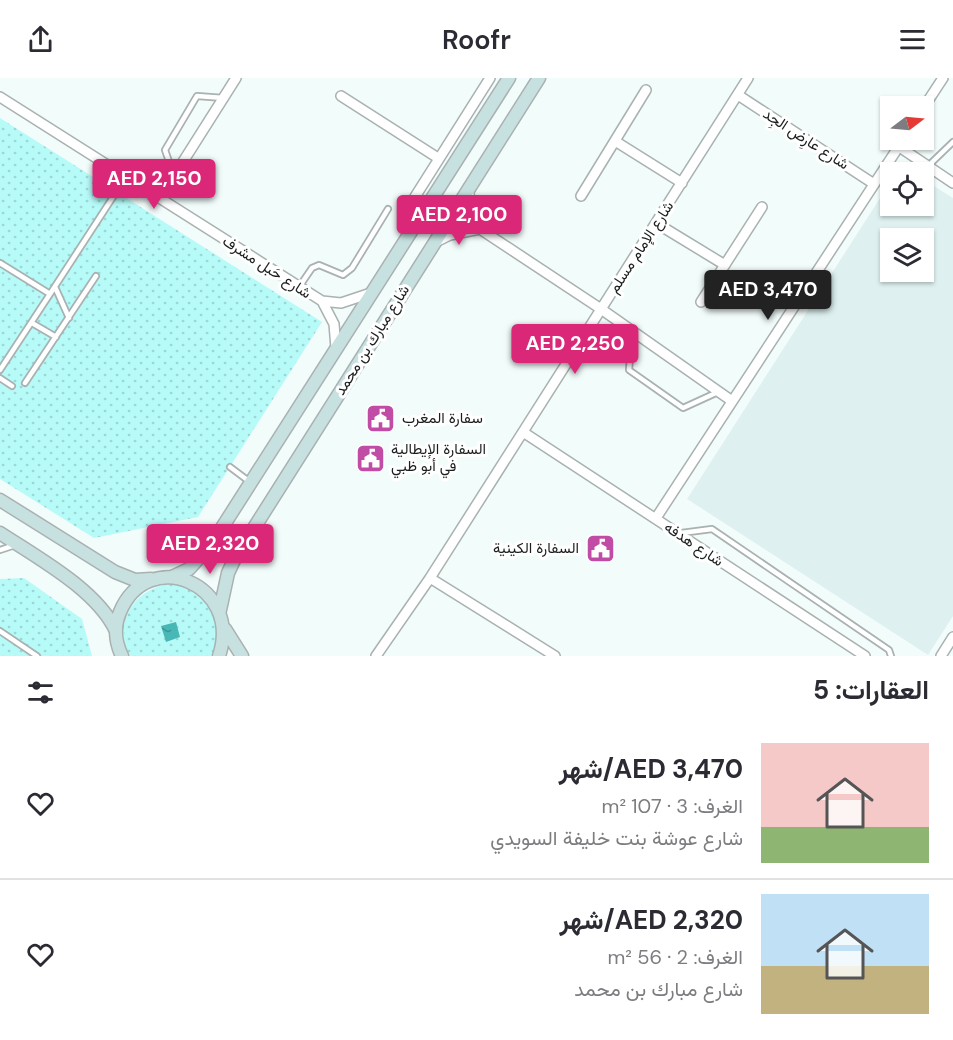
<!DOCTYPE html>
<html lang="ar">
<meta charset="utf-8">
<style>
body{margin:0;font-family:"DM Sans",Vazirmatn,sans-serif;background:#f2f2f3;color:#2b2b33;direction:rtl;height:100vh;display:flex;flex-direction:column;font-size:22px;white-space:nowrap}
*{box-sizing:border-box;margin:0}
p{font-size:20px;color:#7c7c81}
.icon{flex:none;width:33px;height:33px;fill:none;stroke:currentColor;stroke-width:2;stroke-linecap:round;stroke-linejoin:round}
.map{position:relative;height:578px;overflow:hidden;direction:ltr}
.panel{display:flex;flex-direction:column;background:#fff;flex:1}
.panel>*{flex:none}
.needle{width:39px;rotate:74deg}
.fabs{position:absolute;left:880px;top:18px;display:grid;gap:12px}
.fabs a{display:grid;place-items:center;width:54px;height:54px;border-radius:0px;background:#fff;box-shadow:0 2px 4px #0004;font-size:30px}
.price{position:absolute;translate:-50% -51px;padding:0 14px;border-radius:6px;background:#db2777;color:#fff;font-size:20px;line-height:39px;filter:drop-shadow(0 2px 3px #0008)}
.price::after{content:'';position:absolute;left:50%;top:36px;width:18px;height:14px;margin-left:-9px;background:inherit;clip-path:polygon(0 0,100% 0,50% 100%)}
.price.active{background:#222;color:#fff}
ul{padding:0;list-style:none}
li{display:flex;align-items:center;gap:18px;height:150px;padding:0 24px}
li+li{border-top:2px solid #e1e1e2}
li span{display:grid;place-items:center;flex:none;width:168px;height:120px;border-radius:0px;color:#555}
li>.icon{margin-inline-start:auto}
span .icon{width:72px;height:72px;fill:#fffc;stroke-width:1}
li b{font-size:26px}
h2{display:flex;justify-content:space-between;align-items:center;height:72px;padding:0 24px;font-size:26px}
header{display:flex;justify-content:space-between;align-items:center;height:78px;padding:0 24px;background:#fff;font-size:27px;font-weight:600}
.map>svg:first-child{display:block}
</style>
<header><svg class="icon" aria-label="menu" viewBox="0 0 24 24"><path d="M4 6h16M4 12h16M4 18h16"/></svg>Roofr<svg class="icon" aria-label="share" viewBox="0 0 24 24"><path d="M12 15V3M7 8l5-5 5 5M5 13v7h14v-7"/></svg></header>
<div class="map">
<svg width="953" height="578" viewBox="0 0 953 578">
<defs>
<pattern id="green-dots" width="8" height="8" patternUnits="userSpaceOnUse" patternTransform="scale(1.5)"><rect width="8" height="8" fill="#b7fbf9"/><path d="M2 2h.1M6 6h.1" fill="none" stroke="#9dd7d5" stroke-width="1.8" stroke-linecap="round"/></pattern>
<pattern id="water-ripples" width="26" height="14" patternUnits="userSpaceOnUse" patternTransform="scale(1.5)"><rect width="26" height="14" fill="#48b8b7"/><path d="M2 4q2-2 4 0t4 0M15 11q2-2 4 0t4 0" fill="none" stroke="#3b9594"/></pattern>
</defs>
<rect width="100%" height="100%" fill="#f2fcfb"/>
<path fill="#def1f0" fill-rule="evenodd" d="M 924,102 L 953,120 L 953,538 L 928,577 L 687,421 L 891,103 L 891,128 L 924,128 ZM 891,160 L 924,160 L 924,194 L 891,194 Z"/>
<path fill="url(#green-dots)" d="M 0,40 L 322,244 L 198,439 L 94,460 L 0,401 Z
M 24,500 L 82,541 L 92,578 L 0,578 L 0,501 Z
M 169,506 C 205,509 229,544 211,578 L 130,578 C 112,545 134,511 169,506 Z"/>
<path fill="url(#water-ripples)" d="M 176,544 L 180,559 L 166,564 L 161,548 Z"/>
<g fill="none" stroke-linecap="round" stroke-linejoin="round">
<defs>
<path id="service" d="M 928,88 L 953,64
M 174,98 L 165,72 L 197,18 L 224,20
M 0,185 L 50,216 L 126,99
M 55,209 L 69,240
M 299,209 L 312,190 L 319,187 L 343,197 L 352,190 L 388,131
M 32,245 L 56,259
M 632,254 L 629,292 L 683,330 L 718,314
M 0,292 L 50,216
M 0,300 L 12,308
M 25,305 L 96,198
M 230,389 L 250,404
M 681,455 L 712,451 L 889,572 L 891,578
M 0,472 L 15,467
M 0,553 L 37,578"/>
<path id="minor" d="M 738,17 L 874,106
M 341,18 L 438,80
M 0,19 L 322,223 L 334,246 L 336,270
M 924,29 L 943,0
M 615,63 L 682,105
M 898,68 L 953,105
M 468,110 L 472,134 L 480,151 L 601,231 L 732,323
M 581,118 L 646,12
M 160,120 L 236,0
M 417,144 L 413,122 L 490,0
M 656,145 L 725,187
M 434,165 L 450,157 L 480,151
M 322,223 L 341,225 L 371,215
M 701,224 L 762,129
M 523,354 L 865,578
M 656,440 L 903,62
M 430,500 L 555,578
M 376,578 L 430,500 L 748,0
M 941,578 L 953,559"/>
<path id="secondary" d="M 0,422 L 115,494 L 135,502 L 151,501
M 0,455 C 38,480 97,512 116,553
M 172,499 L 189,491 L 211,467 L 509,0
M 220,532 L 228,495 L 235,480 L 539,0
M 225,551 L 242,578
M 122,578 C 115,564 114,548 120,534 C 148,467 243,506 219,578"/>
</defs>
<use href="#service" stroke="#a9b1b1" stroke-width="8"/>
<use href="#minor" stroke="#a9b1b1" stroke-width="12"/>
<use href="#secondary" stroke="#a9b1b1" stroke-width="15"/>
<use href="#service" stroke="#fff" stroke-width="4.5"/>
<use href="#minor" stroke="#fff" stroke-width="9"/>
<use href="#secondary" stroke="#c7e1e1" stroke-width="12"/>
</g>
<defs>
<symbol id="civic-square" viewBox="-11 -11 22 22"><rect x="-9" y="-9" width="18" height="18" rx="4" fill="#c04ca5" stroke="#fff"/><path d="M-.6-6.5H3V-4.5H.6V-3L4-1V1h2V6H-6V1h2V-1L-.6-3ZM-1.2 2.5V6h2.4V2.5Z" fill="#fff"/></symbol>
</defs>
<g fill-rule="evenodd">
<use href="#civic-square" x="364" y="324" width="33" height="33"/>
<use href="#civic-square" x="354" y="364" width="33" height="33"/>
<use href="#civic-square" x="584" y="454" width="33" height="33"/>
</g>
<g text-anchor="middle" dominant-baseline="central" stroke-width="6" stroke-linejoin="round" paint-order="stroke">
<g font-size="15" fill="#1b1e1e" stroke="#fff">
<text transform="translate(806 61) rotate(33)">شارع عارِض الجِد</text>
<text transform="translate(641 169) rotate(-57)">شارع الإمام مسلم</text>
<text transform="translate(267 189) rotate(33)">شارع حَبل مشرف</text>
<text transform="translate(372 262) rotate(-58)">شارع مبارك بن محمد</text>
<text transform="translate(694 466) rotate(34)">شارع هدفه</text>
</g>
<g font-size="15" fill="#1b1e1e" stroke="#fff" text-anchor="start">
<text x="402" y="340">سفارة المغرب</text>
<text x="391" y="371">السفارة الإيطالية<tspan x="391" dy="17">في أبو ظبي</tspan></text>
<text x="579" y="470" text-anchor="end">السفارة الكينية</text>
</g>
</g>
</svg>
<div class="fabs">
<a><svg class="needle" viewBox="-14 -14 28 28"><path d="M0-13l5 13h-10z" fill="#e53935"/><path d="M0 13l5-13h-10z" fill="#7c7c81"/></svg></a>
<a><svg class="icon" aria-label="locate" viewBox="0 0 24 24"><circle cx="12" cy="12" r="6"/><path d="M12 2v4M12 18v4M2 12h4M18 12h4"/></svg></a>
<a><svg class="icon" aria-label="layers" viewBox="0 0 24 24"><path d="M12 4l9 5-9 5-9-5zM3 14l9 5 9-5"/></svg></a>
</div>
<b class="price" style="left:154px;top:132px">AED 2,150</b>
<b class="price" style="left:459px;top:168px">AED 2,100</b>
<b class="price active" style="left:768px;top:243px">AED 3,470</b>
<b class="price" style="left:575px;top:297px">AED 2,250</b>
<b class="price" style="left:210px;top:497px">AED 2,320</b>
</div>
<section class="panel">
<h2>العقارات: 5<svg class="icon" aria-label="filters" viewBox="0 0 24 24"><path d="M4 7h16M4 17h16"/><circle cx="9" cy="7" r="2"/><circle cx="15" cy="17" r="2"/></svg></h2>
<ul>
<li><span style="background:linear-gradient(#f6c9c9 70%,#8fb573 0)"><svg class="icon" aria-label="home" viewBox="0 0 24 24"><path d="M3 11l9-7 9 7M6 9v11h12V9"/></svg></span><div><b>AED 3,470/شهر</b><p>الغرف: 3 · 107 m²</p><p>شارع عوشة بنت خليفة السويدي</p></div><svg class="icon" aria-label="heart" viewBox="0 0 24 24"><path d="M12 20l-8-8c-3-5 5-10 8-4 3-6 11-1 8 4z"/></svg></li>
<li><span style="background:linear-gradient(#bfe0f5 60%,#c2b280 0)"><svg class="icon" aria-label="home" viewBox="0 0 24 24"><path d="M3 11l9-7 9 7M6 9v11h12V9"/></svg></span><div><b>AED 2,320/شهر</b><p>الغرف: 2 · 56 m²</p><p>شارع مبارك بن محمد</p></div><svg class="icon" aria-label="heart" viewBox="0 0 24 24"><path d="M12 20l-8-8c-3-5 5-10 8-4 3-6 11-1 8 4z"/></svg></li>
</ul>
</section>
